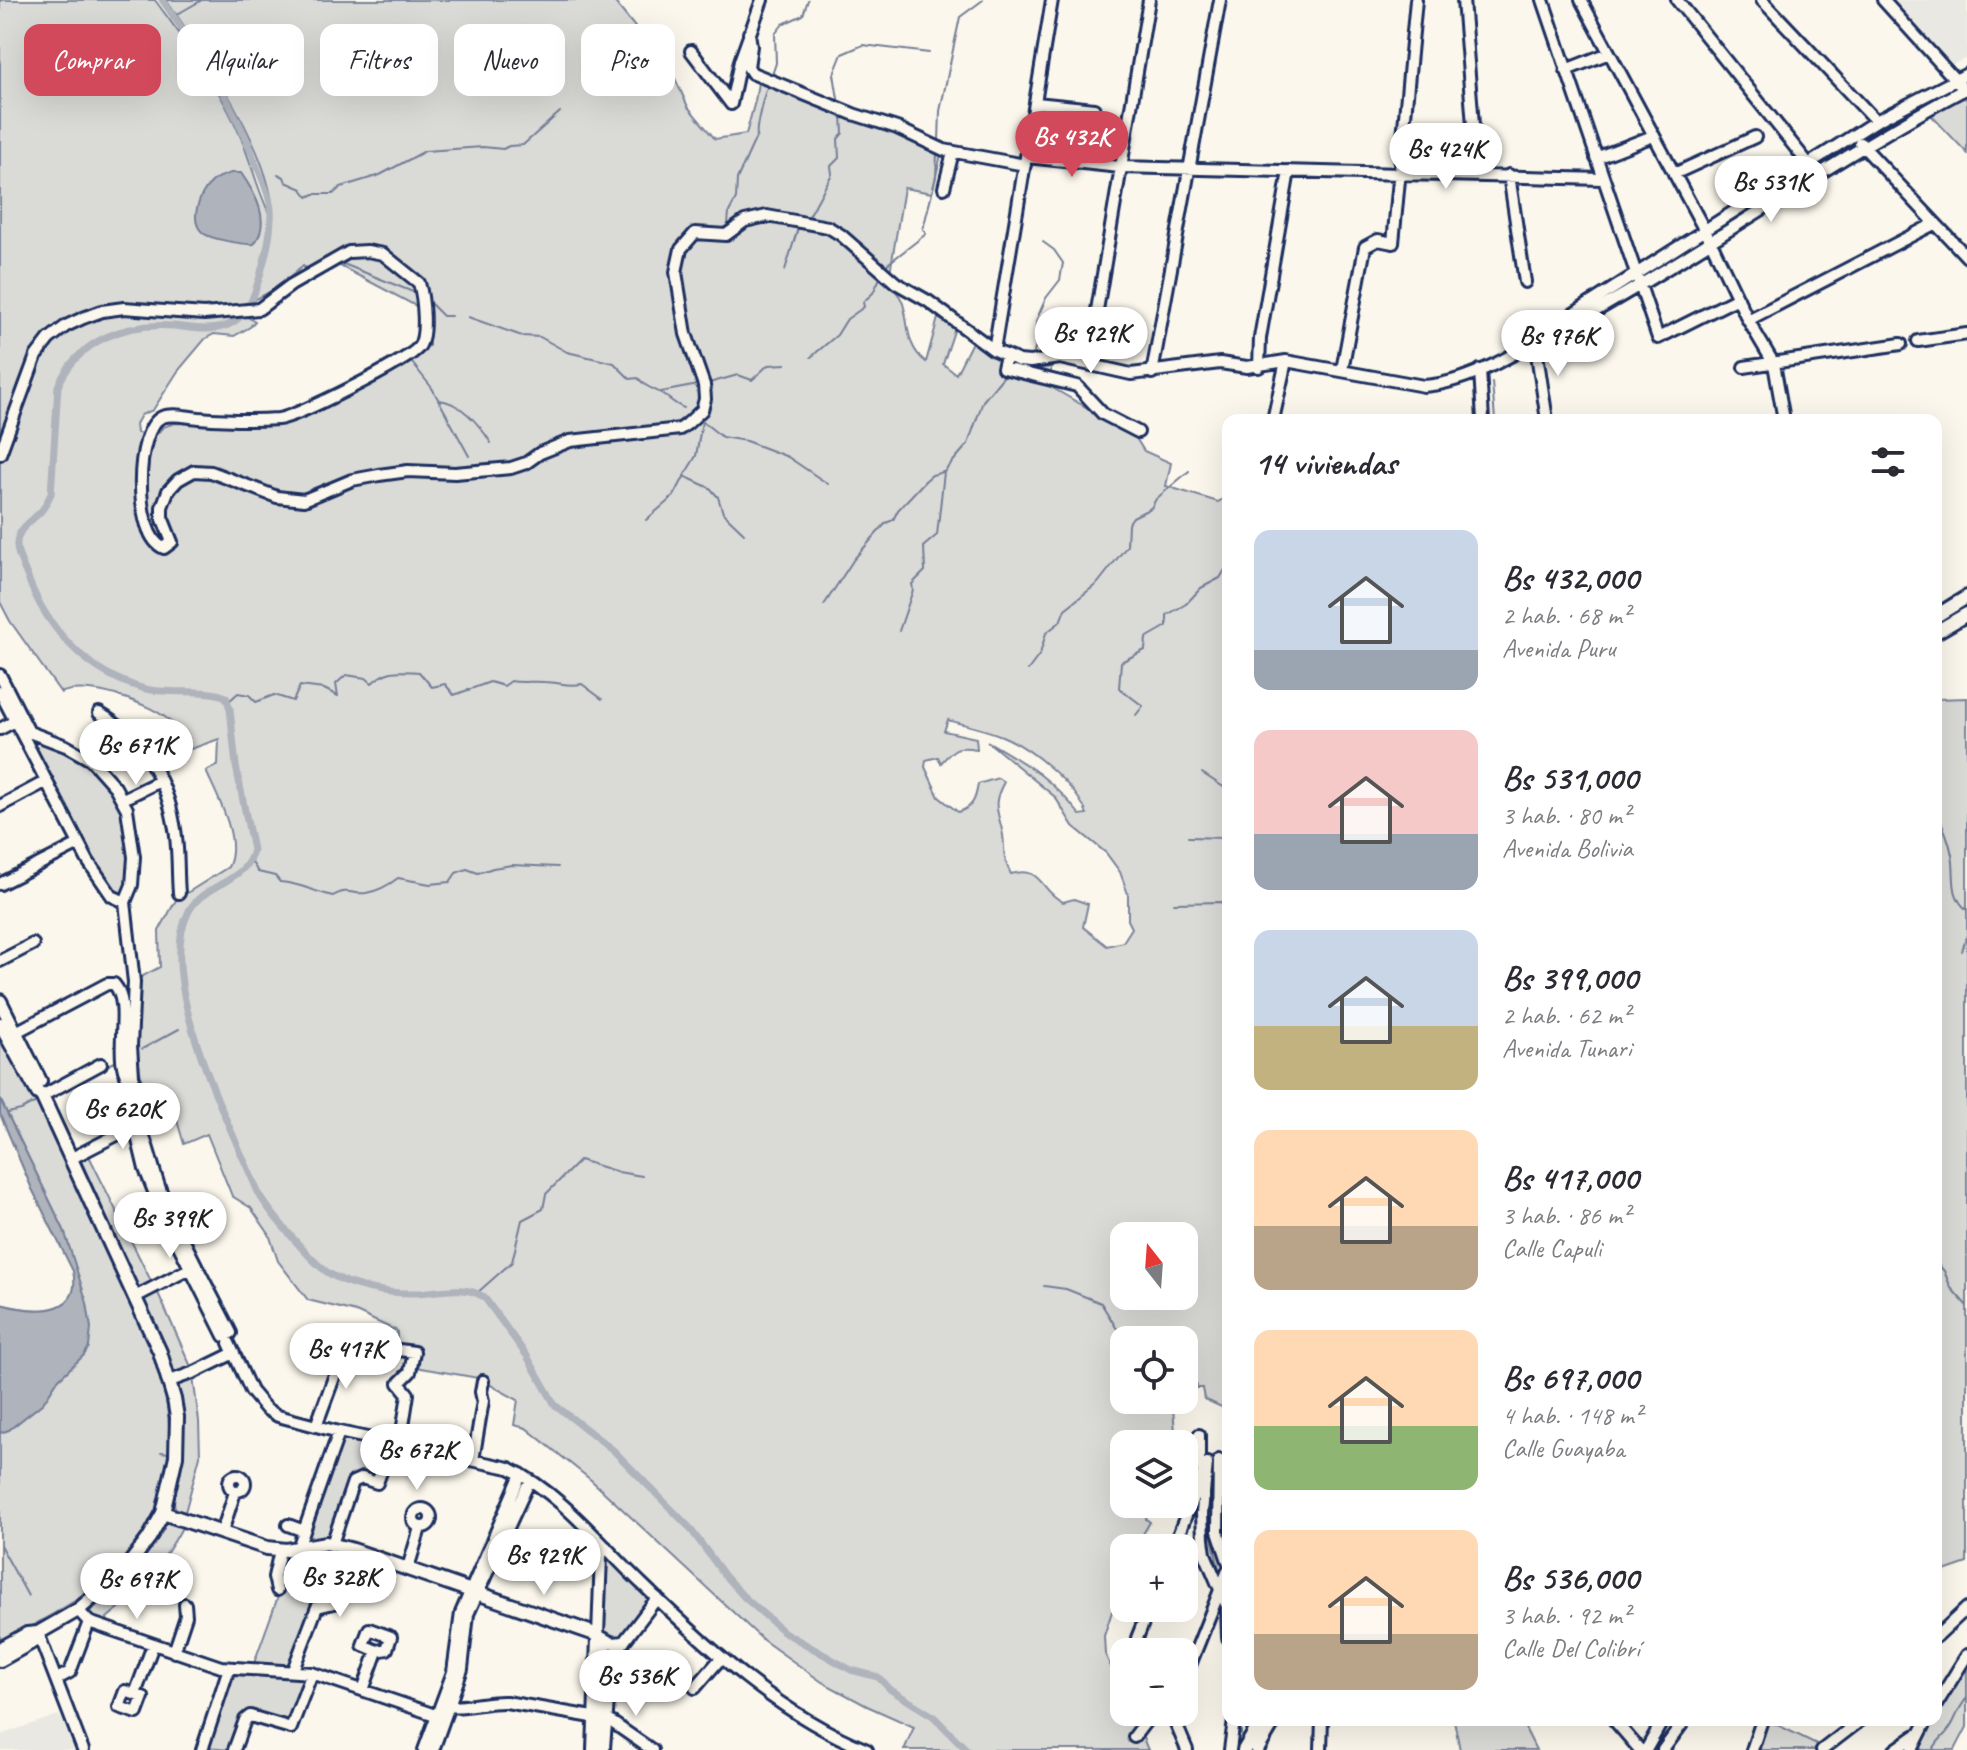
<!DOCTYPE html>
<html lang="es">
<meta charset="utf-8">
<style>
body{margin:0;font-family:Caveat,sans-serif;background:#f2f2f3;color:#2b2b33;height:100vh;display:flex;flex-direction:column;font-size:30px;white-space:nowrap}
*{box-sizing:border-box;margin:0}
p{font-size:26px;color:#7c7c81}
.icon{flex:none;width:44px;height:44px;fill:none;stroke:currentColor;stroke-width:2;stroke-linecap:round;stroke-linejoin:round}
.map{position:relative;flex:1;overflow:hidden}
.sheet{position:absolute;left:1222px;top:414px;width:720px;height:1312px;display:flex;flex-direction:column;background:#fff;border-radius:16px;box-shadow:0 8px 32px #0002}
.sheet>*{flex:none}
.hud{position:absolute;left:24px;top:24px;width:760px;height:72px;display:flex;gap:16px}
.needle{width:52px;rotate:343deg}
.buttons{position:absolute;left:1110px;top:1222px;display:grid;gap:16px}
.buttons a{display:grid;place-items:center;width:88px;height:88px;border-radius:16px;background:#fff;box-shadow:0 8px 32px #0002;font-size:40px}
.price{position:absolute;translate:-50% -68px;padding:0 18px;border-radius:28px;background:#fff;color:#222;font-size:26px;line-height:52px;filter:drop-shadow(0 2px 4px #0008)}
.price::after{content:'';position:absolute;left:50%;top:48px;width:24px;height:18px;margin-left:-12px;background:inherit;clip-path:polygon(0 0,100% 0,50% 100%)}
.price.on{background:#d1495b;color:#fff}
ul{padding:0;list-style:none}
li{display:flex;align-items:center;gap:24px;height:200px;padding:0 32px}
li span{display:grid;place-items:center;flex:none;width:224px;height:160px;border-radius:16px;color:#555}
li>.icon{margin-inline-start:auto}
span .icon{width:96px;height:96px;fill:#fffc;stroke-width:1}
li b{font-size:34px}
h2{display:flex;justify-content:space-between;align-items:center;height:96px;padding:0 32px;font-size:34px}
.chip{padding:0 28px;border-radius:16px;background:#fff;box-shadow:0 8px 32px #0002;font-size:28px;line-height:72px}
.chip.on{background:#d1495b;color:#fff}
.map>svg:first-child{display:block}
</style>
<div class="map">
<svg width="1967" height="1750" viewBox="0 0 1967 1750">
<rect width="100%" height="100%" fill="#fbf7ec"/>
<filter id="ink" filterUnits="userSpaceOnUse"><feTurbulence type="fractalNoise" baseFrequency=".0125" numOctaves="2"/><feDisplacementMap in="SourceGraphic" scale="16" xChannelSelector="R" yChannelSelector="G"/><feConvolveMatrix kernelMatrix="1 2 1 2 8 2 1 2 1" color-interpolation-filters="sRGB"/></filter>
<g filter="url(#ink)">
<path fill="#eae8e2" d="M 1890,0 L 1967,0 L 1967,58 L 1951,65 Z
M 58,1715 L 62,1719 L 74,1750 L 0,1750 L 0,1735 Z"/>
<path fill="#dadad7" stroke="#7a849a" stroke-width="2" fill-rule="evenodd" d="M 0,0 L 155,0 C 184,40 214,79 235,124 C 250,155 257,191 273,222 C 277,159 202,51 166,0 L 613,0 L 673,74 L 688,107 L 715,139 L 746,134 L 755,101 L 759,76 L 944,142 L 932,193 L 904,188 L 888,285 C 917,302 896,339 926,362 L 938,318 L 955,328 L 943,364 L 956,374 L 972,342 C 1000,362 1015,375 1051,367 L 1051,387 L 1134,435 L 1144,451 L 1171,463 L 1166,486 L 1218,502 L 1228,496 L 1228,1036 L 1222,1040 L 1222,1049 L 1228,1060 L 1228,1410 L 1204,1399 L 1202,1388 L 1193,1388 L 1184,1393 L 1184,1340 L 1124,1340 L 1124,1400 L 1179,1400 L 1173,1408 L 1176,1444 L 1124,1444 L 1124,1504 L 1152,1504 L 1146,1519 L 1150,1522 L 1135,1548 L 1124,1548 L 1124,1575 L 1104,1636 L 1105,1654 L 1124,1696 L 1124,1712 L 1132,1712 L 1148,1750 L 904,1750 L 914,1727 L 867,1706 L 822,1682 L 763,1640 L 591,1480 L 526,1428 L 514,1425 L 518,1400 L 478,1378 L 415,1367 L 417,1351 L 397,1346 L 397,1331 L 356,1312 L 308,1300 L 278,1261 L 269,1234 L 251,1208 L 232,1196 L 207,1134 L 184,1144 L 175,1114 L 149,1125 L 136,1047 L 139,978 L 160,967 L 159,931 L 176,900 L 228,867 C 242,840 217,796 206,771 L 218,765 L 219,739 L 188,750 C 183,741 179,731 172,723 C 152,703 87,681 61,693 L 10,621 L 0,602 L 0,461 C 19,431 20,400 35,370 C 71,295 172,312 240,313 L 255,321 L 250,327 L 234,336 L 214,334 L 205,339 L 178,371 L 153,410 L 141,415 L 136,424 L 137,433 L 155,436 L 163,427 L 175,423 L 248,425 L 291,421 L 351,393 L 429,346 L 429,322 L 418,307 L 325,258 L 308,269 L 303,266 C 280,287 254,305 223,308 C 192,312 161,303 131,303 C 93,302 52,323 32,354 C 17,378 10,414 0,441 ZM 948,720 C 965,725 985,729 1002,736 C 1031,748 1076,785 1087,814 L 1080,815 C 1050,777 1028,765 987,741 L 1055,797 L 1073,826 L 1106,853 L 1120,872 L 1128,894 L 1128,920 L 1132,928 L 1123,942 L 1107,946 L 1083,927 L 1088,904 L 1074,899 L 1063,902 C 1039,891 1043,865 1011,874 C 1001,856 1006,847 1002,830 C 997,808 992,804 1004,782 L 998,778 L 978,784 C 976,798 973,808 958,812 L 939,797 L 925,767 L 926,760 L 938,757 L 941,763 C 955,747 956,746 977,749 L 976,738 L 944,731 ZM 1124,1236 L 1184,1236 L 1184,1296 L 1124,1296 Z
M 1964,97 L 1967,100 L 1967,153 L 1930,114 Z
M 1967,698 L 1967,1563 L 1941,1572 L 1936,1586 L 1936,699 Z
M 31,736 C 48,743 68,749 84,759 C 122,783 141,854 124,895 L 117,895 L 88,855 L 76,826 L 30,739 Z
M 0,1031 L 33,1089 L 154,1357 C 183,1436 173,1524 104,1580 C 73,1605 35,1624 0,1643 L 0,1304 C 24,1310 70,1319 76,1284 L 79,1283 L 64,1230 L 0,1099 Z
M 91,1154 L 90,1158 L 150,1279 L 154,1281 L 139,1289 L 80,1159 Z
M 158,1290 L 158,1293 L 192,1369 L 175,1376 L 143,1298 Z
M 193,1377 L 199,1421 L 200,1456 L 184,1516 C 179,1513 174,1509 174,1502 C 174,1492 180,1481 181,1471 C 185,1440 183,1413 178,1382 Z
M 344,1440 L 387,1449 L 375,1479 L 360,1475 L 329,1541 L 305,1542 L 340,1441 Z
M 1210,1466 L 1215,1466 L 1214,1533 L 1225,1565 L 1219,1577 C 1204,1540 1206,1505 1210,1466 Z
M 169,1521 L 184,1524 C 164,1562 140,1592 107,1618 L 109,1627 L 94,1619 L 90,1612 L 139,1565 L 163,1526 Z
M 323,1547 L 348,1552 L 331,1597 L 316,1603 L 292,1665 L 254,1663 L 284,1580 L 287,1554 Z
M 609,1554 L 651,1598 L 624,1637 L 612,1639 L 602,1632 L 605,1555 Z
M 1967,1665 L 1967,1727 L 1955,1750 L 1917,1750 L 1932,1720 L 1936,1720 L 1936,1714 Z
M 235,1675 L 298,1677 L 305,1681 L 288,1722 L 255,1713 L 231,1750 L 207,1748 L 231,1677 Z
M 1454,1720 L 1521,1720 L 1536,1750 L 1460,1750 Z
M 1767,1720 L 1821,1746 L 1814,1750 L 1757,1750 Z"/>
<path fill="#afb3bb" stroke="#747e96" stroke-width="2" d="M 231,173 L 241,173 C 255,193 272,222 254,244 C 244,245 210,239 203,233 C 188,220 200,192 213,181 C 218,177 225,175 231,173 Z
M 0,1099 L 64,1230 L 87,1303 L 91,1328 L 89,1347 L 84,1355 L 58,1380 L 43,1403 L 9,1430 L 0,1433 L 0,1304 C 30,1312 83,1319 73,1271 L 32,1189 L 0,1114 Z"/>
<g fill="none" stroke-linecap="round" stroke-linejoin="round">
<path stroke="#747e96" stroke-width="2" d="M 174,16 L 202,0
M 772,75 L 776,63 L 775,34 L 783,24 L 803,15 L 808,0
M 839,105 L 834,74 L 842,54 L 863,45 L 929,53
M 939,141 L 940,111 L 960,17 L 983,0
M 278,174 L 284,177 L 286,182 L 302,189 L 308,197 L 314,194 L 333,194 L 341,187 L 380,175 L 425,151 L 483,147 L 503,149 L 509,146 L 523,145 L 560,112
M 808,218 L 832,174 L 831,166 L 839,158 L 838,139 L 843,133 L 842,115
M 728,225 L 729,212 L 736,199 L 737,179 L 757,135 C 755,128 765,89 769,84
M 341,263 L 413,292
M 885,266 L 926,234 L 923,229 L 936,177 L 937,151
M 785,270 L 798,228
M 429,302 L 443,316 L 451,316
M 468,317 L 522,336 L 540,337 L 567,352 L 614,363 L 630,379 L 638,378 C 646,387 651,388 661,393 C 669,398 674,404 684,408
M 1034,352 L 1038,339 L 1036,321 L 1046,298 L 1060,280 L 1063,263 L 1054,250 L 1043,242
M 811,357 L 837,335 L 847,319 L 864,307 L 863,302 L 873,293 L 880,278
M 409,359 L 432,388 L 469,456
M 1492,382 L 1495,420
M 709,383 L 738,375 L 752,380 L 768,365 L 786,364
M 661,392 L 698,385
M 438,400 C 460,401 480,425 491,443
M 646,520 L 674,496 L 684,477
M 744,533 L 723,513 L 718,497 L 710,488 L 684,476 L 696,456 L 702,421 L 722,437 L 746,441 L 788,457 L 828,484
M 824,605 L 854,559 L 886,523 L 893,520 L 898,510 L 925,481 L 932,475 L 943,472
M 899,631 L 913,590 L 912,584 L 925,571 L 924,546 L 937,535 L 944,472 L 968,444 L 983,401 L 1007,372
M 1028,670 L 1040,654 L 1046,633 L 1060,622 L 1065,609 L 1098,583 L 1127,546 L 1128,524 L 1133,517 L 1151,508 L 1156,499 L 1189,471
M 228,702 L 238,693 L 249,695 L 256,702 L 274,695 L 293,701 L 300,686 L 324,689 L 338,696 L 336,684 L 346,675 L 366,678 L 372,683 C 388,668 399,671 419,672 L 432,687 L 445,684 L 454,695 L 490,682 L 504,686 L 511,681 C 522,683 532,681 544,682 C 558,682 568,687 582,684 L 602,699
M 1136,715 L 1143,706 L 1119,688 L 1121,662 L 1145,650 L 1146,638 L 1167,626 L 1167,615 L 1186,604 L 1201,588 L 1220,578 L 1228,565
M 1202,773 L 1228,790
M 1936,811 C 1943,825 1949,839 1952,855 C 1956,876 1949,895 1967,910
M 1188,837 L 1228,838
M 251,861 L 258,872 L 275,876 L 280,882 C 300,883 314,892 333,896 C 348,887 352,895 366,893 C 378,891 389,885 398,878 L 430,884 L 450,882 L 456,873 L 467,869 L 478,873 L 493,868 L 512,865 L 558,867
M 1174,903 L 1223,902 L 1228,905
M 1962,951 L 1967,935
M 142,1049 L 179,1029
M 104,1067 L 117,1061
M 8,1113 L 21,1110 L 36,1102
M 1936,1262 L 1944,1271 L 1951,1288 L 1967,1306
M 1044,1286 L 1066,1289 L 1101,1303 L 1117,1329 L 1137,1330 L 1156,1340
M 477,1293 L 512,1262 L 522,1220 L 543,1209 L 546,1194 L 580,1160 L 618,1172 L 642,1176
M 1184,1363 L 1197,1386
M 161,1452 L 168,1453
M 1213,1466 L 1211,1533 L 1219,1569
M 0,1545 L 28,1596
M 1241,1735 L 1241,1720
M 1933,1750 C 1937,1740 1944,1737 1950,1728 C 1957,1718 1956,1711 1967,1698"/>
<path stroke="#afb3bb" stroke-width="7" d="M 162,0 C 203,58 234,102 258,169 C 263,182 270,197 271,210 C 272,233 266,254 260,276 C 253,297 250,315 228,325 C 211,332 192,328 174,326 C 126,322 78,340 58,386 L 51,494 C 48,499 46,505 42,510 C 33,521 18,527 17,543 C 16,554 24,567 28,578 C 47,629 88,673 142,688 C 168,696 206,687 226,697 L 230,709 L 236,766 L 253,850 C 246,883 204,883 189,911 C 153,979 231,1127 258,1192 C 268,1211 310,1260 327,1272 C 351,1288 389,1294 417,1293 C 440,1292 463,1284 484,1297 L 527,1356 L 555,1405 L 613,1450 L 689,1527 L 725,1576 L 744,1597 L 784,1632 L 851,1670 L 878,1677 L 891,1690 L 933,1716 L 967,1750"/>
<defs>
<path id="minor" d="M 1463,0 L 1477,175
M 1543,0 L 1658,338 L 1738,298
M 1581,0 L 1711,242 L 1748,320 L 1774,364 L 1784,420
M 1677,0 L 1811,167
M 1762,0 L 1876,121
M 1883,0 L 1960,85
M 749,33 L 751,46 L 748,67 L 752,73 L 853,114 L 897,128 L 944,150 L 1025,165
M 691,51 L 731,104
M 1566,70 L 1609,53
M 1036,103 L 1094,109
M 731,104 L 740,61 L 762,0
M 1860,143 L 1967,257
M 1027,157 L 1120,167 L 1603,179
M 1596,158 L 1653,136
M 1674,174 L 1755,137
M 1509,175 L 1525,282
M 944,188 L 953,152
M 1748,320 L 1934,224
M 1550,334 L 1560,331 C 1699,255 1827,162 1967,88
M 1535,341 L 1547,420
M 1918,341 L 1967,334
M 994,350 L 1052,0
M 1006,356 L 1003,368 L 1077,386 L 1103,414 L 1138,432
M 1088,364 L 1149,0
M 1259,367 L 1260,338 L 1289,171
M 1744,367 L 1901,344
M 1342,370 L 1365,247 L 1378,240 L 1393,243 L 1416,0
M 1480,370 L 1483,420
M 1152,373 L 1220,0
M 1273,420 L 1286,361
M 0,454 L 36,356 L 49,339 L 66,326 L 83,318 L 102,311 L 124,308 L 204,314 L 259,309 L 291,285 L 349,252 L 367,251 L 383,254 L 419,283 C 423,296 428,337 418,348 C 406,362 297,417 278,419 C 252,421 225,420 199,418 C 187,417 173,413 162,417 C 134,429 133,537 164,548 L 172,542 L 162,517 L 162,507 L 168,491 L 178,480 L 194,471 L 211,472 L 277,497 L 304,500 L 352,480 L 379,475 L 408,471 L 455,473 L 511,468 L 526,463 L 540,453 L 570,441 L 680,429 L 687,424 L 702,410 L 705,399 L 704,385 L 686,334 L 676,272 L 681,249 L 695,233 L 726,235 L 745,221 L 767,216 L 828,227 L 841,235 L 896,283 L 928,301 L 994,350 L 1019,361 L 1030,362 L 1060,358 L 1131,374 L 1220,363 L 1247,367 L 1286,361 L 1424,386 C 1467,383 1526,351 1559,323 L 1876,121 L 1967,74
M 0,675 L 29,732 L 66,746 L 91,760 L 115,787 L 127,809 L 134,857 L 132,885 L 125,902 L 134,982 L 131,1046 L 137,1136 L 145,1169 L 162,1212 L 224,1336 L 231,1333 C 208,1287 182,1241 162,1194 C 153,1173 148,1140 138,1124
M 0,692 L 88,861 L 112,896 L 125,902
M 99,713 C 140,737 166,777 174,824 C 179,847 177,870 179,893
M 0,729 L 19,719
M 123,799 L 160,781
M 0,806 L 47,781
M 0,884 L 79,844
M 0,961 L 33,944
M 16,1032 L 107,984 L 114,984 C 135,1008 108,1062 133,1086
M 42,1096 L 101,1064
M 72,1158 L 138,1124
M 135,1297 L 195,1266
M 229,1343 L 251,1391 L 266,1409 L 278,1416 L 339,1432 L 509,1468 C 562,1494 600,1544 642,1584 C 709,1649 780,1715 867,1750
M 399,1350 L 414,1352 L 410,1372 L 399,1383 L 408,1394 L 400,1445
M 170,1381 L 195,1372 L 234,1353
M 316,1426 L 336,1372 L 342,1345
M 1199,1435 L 1199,1464 L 1202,1469
M 473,1460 L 483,1401 L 481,1392 L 483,1381
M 1219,1460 L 1218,1531 L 1228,1561
M 1207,1463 L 1202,1513 L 1203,1539 L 1205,1554 L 1227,1606 L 1228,1638
M229 1483a8 8 0 1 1 16 0a8 8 0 1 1-16 0Z
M413 1518a9 9 0 1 1 18 0a9 9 0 1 1-18 0Z
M 288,1525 L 304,1531
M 222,1532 L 235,1492
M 332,1544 L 353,1482 L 362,1478 L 377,1483 L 392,1442
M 606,1547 L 601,1555 L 598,1635 L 612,1643 L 624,1642
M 298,1548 L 339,1432
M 1173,1548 L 1206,1465
M 408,1568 L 420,1528
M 277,1590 L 274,1577 L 280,1550
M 78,1610 L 89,1622 L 221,1667 L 312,1673 L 444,1718
M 369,1629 L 391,1637 L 387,1649 L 377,1651 L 363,1645 Z
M 38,1633 L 83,1750
M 1936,1637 L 1967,1608
M 174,1652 L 186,1616 L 185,1604
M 1141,1652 L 1137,1638 L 1149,1608
M 607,1664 L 657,1598
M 293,1670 L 317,1607 L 334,1603 L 353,1550
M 57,1679 L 70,1672 L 89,1622
M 1184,1680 L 1228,1570
M 695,1688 L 721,1658
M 363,1690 L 377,1651
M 125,1691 L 143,1697 L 137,1713 L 119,1707 Z
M 135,1694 L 153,1645
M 441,1705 C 461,1710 485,1701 506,1702 L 604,1719 L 613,1723 L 652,1750
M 1936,1705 L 1967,1655
M 1171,1712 L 1187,1750
M 1614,1720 L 1640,1750
M 1134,1737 L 1153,1712
M 202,1750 L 229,1668
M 234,1750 L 245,1720 L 250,1716 L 291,1728 L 312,1673
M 424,1750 L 453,1672 L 461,1613 L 521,1474
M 433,1750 L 462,1669 L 468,1614 L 530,1480
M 1230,1750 L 1234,1720
M 1321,1750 L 1322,1720
M 1646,1750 L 1663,1720
M 1663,1750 L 1685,1720
M 1752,1750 L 1762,1720
M 1822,1750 L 1861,1720
M 1895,1750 L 1916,1735
M 1912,1750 L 1927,1720"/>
<path id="major" d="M 1936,616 L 1967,597
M 1936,632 L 1967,614
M 0,1001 L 40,1081
M 0,1024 L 38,1093 L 42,1096 L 160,1352 L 174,1399 L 177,1417 L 176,1456 L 163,1513 L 149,1538 L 124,1571 L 78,1610 L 38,1633 L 27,1634 L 0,1649
M 163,1513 L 267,1548 L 286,1550 L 326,1543 L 353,1550 L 598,1635
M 598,1635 C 616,1660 604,1719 603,1750
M 0,1660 L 32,1642 L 38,1633
M 594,1750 L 598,1638
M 1244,1750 L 1262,1720
M 1257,1750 L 1275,1720"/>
</defs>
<use href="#minor" stroke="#1b2f5e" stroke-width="16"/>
<use href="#major" stroke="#1b2f5e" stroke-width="18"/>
<use href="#minor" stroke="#fbf7ec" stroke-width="10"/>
<use href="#major" stroke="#fbf7ec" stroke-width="12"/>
</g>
</g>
</svg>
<div class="buttons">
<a><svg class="needle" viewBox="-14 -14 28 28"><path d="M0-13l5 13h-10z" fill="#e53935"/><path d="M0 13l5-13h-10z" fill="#7c7c81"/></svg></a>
<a><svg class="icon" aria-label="locate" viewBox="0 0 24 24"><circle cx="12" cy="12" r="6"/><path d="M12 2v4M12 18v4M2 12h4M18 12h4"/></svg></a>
<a><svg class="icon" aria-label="layers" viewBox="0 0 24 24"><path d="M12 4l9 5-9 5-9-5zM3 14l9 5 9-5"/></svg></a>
<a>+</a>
<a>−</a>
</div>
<b class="price on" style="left:1072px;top:179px">Bs 432K</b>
<b class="price" style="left:1446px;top:191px">Bs 424K</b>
<b class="price" style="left:1771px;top:224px">Bs 531K</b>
<b class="price" style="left:1091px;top:375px">Bs 929K</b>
<b class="price" style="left:1558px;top:378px">Bs 976K</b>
<b class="price" style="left:136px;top:787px">Bs 671K</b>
<b class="price" style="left:123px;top:1151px">Bs 620K</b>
<b class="price" style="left:170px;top:1260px">Bs 399K</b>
<b class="price" style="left:346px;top:1391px">Bs 417K</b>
<b class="price" style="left:417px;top:1492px">Bs 672K</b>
<b class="price" style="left:544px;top:1597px">Bs 929K</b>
<b class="price" style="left:340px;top:1619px">Bs 328K</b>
<b class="price" style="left:137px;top:1621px">Bs 697K</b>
<b class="price" style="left:636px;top:1718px">Bs 536K</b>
<div class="hud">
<a class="chip on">Comprar</a>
<a class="chip">Alquilar</a>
<a class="chip">Filtros</a>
<a class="chip">Nuevo</a>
<a class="chip">Piso</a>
</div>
<section class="sheet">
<h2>14 viviendas<svg class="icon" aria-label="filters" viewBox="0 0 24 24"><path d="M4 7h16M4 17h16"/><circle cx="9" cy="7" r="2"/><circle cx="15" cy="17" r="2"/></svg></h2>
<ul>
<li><span style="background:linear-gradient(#c9d6e8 75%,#9aa5b1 0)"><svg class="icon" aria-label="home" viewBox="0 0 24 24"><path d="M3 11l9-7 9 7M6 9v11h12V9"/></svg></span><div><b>Bs 432,000</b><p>2 hab. · 68 m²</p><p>Avenida Puru</p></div></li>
<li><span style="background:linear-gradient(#f6c9c9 65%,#9aa5b1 0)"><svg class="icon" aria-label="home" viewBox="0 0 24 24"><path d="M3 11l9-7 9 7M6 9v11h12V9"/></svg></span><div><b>Bs 531,000</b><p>3 hab. · 80 m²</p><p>Avenida Bolivia</p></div></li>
<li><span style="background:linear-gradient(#c9d6e8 60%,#c2b280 0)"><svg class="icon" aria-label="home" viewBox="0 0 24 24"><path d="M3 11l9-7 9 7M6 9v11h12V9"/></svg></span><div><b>Bs 399,000</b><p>2 hab. · 62 m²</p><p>Avenida Tunari</p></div></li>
<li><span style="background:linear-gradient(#ffd9b3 60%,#b9a48a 0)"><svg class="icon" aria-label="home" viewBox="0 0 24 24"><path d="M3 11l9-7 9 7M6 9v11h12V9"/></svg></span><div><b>Bs 417,000</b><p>3 hab. · 86 m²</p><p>Calle Capuli</p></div></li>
<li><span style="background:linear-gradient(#ffd9b3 60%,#8fb573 0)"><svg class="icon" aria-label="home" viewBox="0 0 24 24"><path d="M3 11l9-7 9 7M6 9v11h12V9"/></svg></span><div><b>Bs 697,000</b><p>4 hab. · 148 m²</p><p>Calle Guayaba</p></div></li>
<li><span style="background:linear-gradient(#ffd9b3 65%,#b9a48a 0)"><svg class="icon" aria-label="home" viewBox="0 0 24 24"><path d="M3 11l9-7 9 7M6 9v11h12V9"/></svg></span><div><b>Bs 536,000</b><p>3 hab. · 92 m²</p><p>Calle Del Colibrí</p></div></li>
</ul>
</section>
</div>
